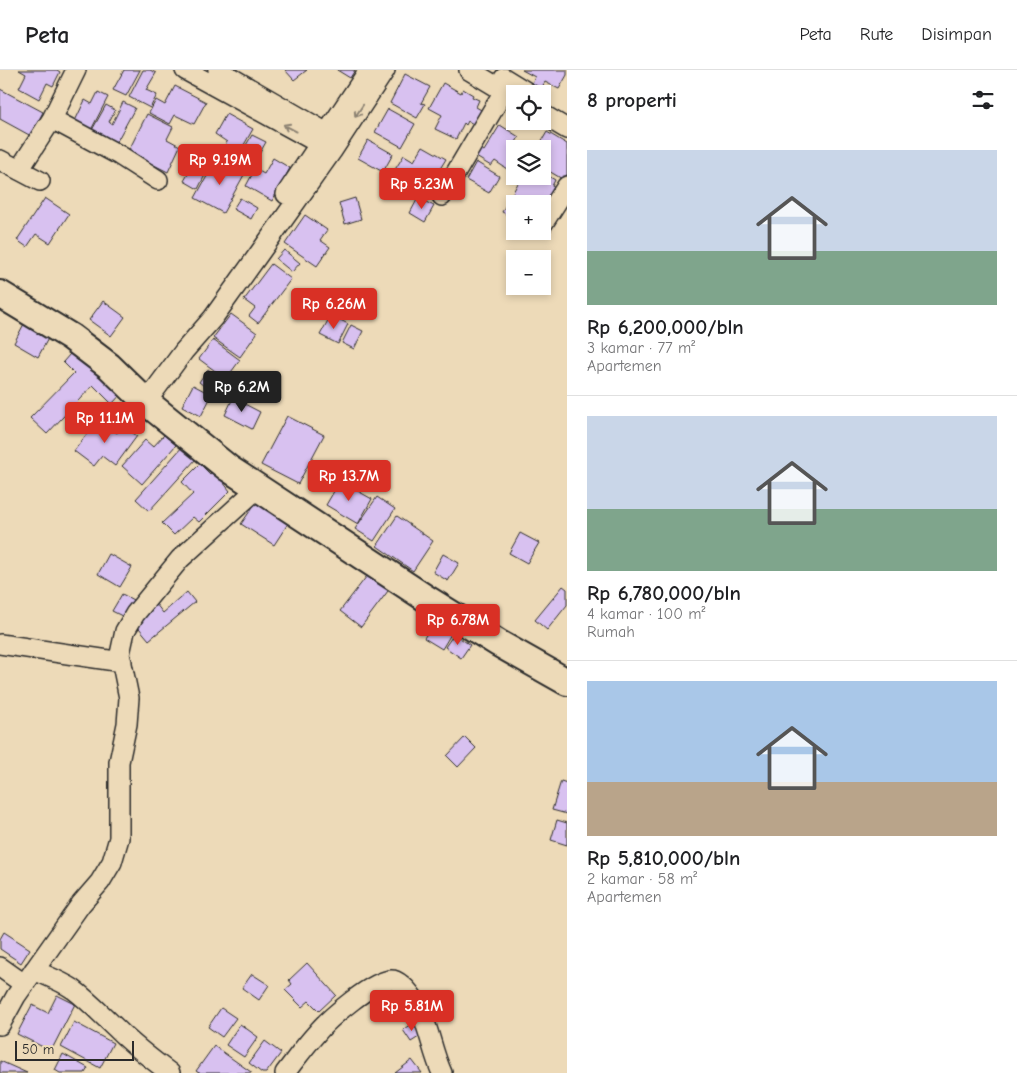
<!DOCTYPE html>
<html lang="id">
<meta charset="utf-8">
<style>
body{margin:0;font-family:"Comic Neue",sans-serif;background:#f2f2f2;color:#202124;height:100vh;display:flex;flex-direction:column;font-size:19px;white-space:nowrap}
*{box-sizing:border-box;margin:0}
p{font-size:16px;color:#757577}
.icon{flex:none;width:28px;height:28px;fill:none;stroke:currentColor;stroke-width:2;stroke-linecap:round;stroke-linejoin:round}
.map{position:relative;flex:1;overflow:hidden}
.side{display:flex;flex-direction:column;background:#fff;width:450px}
.side>*{flex:none}
.fabs{position:absolute;left:506px;top:15px;display:grid;gap:10px}
.fabs a{display:grid;place-items:center;width:45px;height:45px;border-radius:0px;background:#fff;box-shadow:0 2px 8px #0003;font-size:25px}
.scale{position:absolute;left:15px;bottom:12px;width:119px;box-sizing:border-box;padding-left:5px;border:2px solid #2b2b2b;border-top:0;font-size:14px;line-height:18px;white-space:nowrap;color:#2b2b2b;-webkit-text-stroke:4px #eddab8;paint-order:stroke}
.price{position:absolute;translate:-50% -42px;padding:0 11px;border-radius:5px;background:#d93025;color:#fff;font-size:16px;line-height:32px;filter:drop-shadow(0 1px 2px #0008)}
.price::after{content:'';position:absolute;left:50%;top:30px;width:15px;height:11px;margin-left:-8px;background:inherit;clip-path:polygon(0 0,100% 0,50% 100%)}
.price.selected{background:#222;color:#fff}
ul{padding:0;list-style:none}
li{display:grid;align-content:center;gap:10px;height:265px;padding:0 20px}
li+li{border-top:1px solid #e0e0e0}
li span{display:grid;place-items:center;height:155px;border-radius:0px;color:#555}
li>.icon{margin-inline-start:auto}
span .icon{width:90px;height:90px;fill:#fffc;stroke-width:1}
li b{font-size:21px}
h2{display:flex;justify-content:space-between;align-items:center;height:60px;padding:0 20px;font-size:21px}
header{display:flex;align-items:center;gap:30px;box-sizing:border-box;height:70px;padding:0 25px;background:#fff;border-bottom:1px solid #e0e0e0}
header strong{font-size:24px}
nav{display:flex;gap:28px;margin-inline-start:auto;font-size:18px}
main{display:flex;flex:1;min-height:0}
.map>svg:first-child{display:block}
</style>
<header>
<strong>Peta</strong>
<nav><a>Peta</a><a>Rute</a><a>Disimpan</a></nav>
</header>
<main>
<div class="map">
<svg width="567" height="1003" viewBox="0 0 567 1003">
<rect width="100%" height="100%" fill="#eddab8"/>
<filter id="ink" filterUnits="userSpaceOnUse"><feTurbulence type="fractalNoise" baseFrequency=".02" numOctaves="2"/><feDisplacementMap in="SourceGraphic" scale="10" xChannelSelector="R" yChannelSelector="G"/><feConvolveMatrix kernelMatrix="1 2 1 2 8 2 1 2 1" color-interpolation-filters="sRGB"/></filter>
<g filter="url(#ink)">
<path fill="#d8c1f0" stroke="#2b2b2b" d="M 19,0 L 57,0 L 60,2 L 53,16 L 47,13 L 39,29 L 19,18 L 26,4 Z
M 124,0 L 140,0 L 126,26 L 113,20 Z
M 143,0 L 150,0 L 156,3 L 146,20 L 157,25 L 150,38 L 129,27 Z
M 285,0 L 307,0 L 294,10 Z
M 337,0 L 355,0 L 350,8 Z
M 522,0 L 567,0 L 567,5 L 559,19 L 545,12 L 539,22 L 530,17 L 535,7 Z
M 405,4 L 430,17 L 421,33 L 425,34 L 417,48 L 390,33 Z
M 443,13 L 461,23 L 463,19 L 473,25 L 472,27 L 479,30 L 476,37 L 483,41 L 475,55 L 468,51 L 466,55 L 464,53 L 456,69 L 435,59 L 442,45 L 429,38 Z
M 175,16 L 206,32 L 194,54 L 175,45 L 170,54 L 149,43 L 156,30 L 165,35 Z
M 0,19 L 43,42 L 31,66 L 0,49 Z
M 98,22 L 108,27 L 91,60 L 75,51 L 85,30 L 92,34 Z
M 123,32 L 135,38 L 116,73 L 92,60 L 106,35 L 115,40 L 109,52 L 112,54 Z
M 388,39 L 415,54 L 402,77 L 375,62 Z
M 147,44 L 173,57 L 167,69 L 180,76 L 168,102 L 128,82 Z
M 226,44 L 253,59 L 237,87 L 223,79 L 227,72 L 215,64 Z
M 500,55 L 519,67 L 512,79 L 515,81 L 515,93 L 510,101 L 495,91 L 491,96 L 471,84 L 476,76 L 484,81 Z
M 547,62 L 567,74 L 567,104 L 564,110 L 542,97 L 542,79 L 537,79 Z
M 252,65 L 266,72 L 249,102 L 235,94 Z
M 368,70 L 393,84 L 383,102 L 358,88 Z
M 423,76 L 446,89 L 438,102 L 448,108 L 442,119 L 432,113 L 424,126 L 391,106 L 404,85 L 414,91 Z
M 217,88 L 245,103 L 223,143 L 195,128 Z
M 273,88 L 290,98 L 272,131 L 246,116 L 255,99 L 264,104 Z
M 195,92 L 208,99 L 198,119 L 184,111 Z
M 476,92 L 499,106 L 489,123 L 466,110 Z
M 542,102 L 555,110 L 552,116 L 558,120 L 542,147 L 542,134 L 515,134 L 515,149 L 502,142 L 522,106 L 542,106 Z
M 45,128 L 69,144 L 50,173 L 36,164 L 27,177 L 17,170 Z
M 240,128 L 257,138 L 251,149 L 233,139 Z
M 355,128 L 361,149 L 345,154 L 339,133 Z
M 418,128 L 434,136 L 425,152 L 410,143 Z
M 305,145 L 327,160 L 320,170 L 330,177 L 317,196 L 285,174 Z
M 284,180 L 300,193 L 292,202 L 276,189 Z
M 271,194 L 291,209 L 258,253 L 249,246 L 255,238 L 244,230 Z
M 325,222 L 336,229 L 325,246 L 314,238 Z
M 103,231 L 125,247 L 111,266 L 89,250 Z
M 231,244 L 257,263 L 240,287 L 213,268 Z
M 331,245 L 348,254 L 338,274 L 320,265 Z
M 26,250 L 51,263 L 38,287 L 14,273 Z
M 351,255 L 363,261 L 354,279 L 342,273 Z
M 213,270 L 240,290 L 226,309 L 199,289 Z
M 77,276 L 124,321 L 112,334 L 93,315 L 47,364 L 30,348 L 74,303 L 63,292 Z
M 208,299 L 223,310 L 213,323 L 199,312 Z
M 193,315 L 212,325 L 201,346 L 182,336 Z
M 233,328 L 260,342 L 252,359 L 225,345 Z
M 287,346 L 324,365 L 298,414 L 261,395 Z
M 98,349 L 117,363 L 122,355 L 137,366 L 115,396 L 102,386 L 94,396 L 74,381 Z
M 164,365 L 176,375 L 142,414 L 122,396 L 145,370 L 153,377 Z
M 183,376 L 196,389 L 149,441 L 136,429 Z
M 200,394 L 210,404 L 217,398 L 226,408 L 223,412 L 230,421 L 199,452 L 193,447 L 174,465 L 162,453 L 193,424 L 182,412 Z
M 340,411 L 372,429 L 358,454 L 326,435 Z
M 377,427 L 395,439 L 374,471 L 355,459 Z
M 257,431 L 289,452 L 274,475 L 241,454 Z
M 397,446 L 433,471 L 413,501 L 377,476 Z
M 520,463 L 539,473 L 527,493 L 509,483 Z
M 109,484 L 132,497 L 120,517 L 98,504 Z
M 443,484 L 459,493 L 448,511 L 433,502 Z
M 370,502 L 391,517 L 361,557 L 340,541 Z
M 563,516 L 567,519 L 567,535 L 547,560 L 535,550 Z
M 187,522 L 195,532 L 149,570 L 134,552 L 156,534 L 163,543 Z
M 122,524 L 135,531 L 126,548 L 112,541 Z
M 437,548 L 454,559 L 442,579 L 424,568 Z
M 454,564 L 470,575 L 461,588 L 445,577 Z
M 465,667 L 476,678 L 458,697 L 447,686 Z
M 561,711 L 567,713 L 567,744 L 552,740 Z
M 557,750 L 567,753 L 567,775 L 551,770 Z
M 4,862 L 30,879 L 21,893 L 0,879 L 0,869 Z
M 307,893 L 336,925 L 319,941 L 309,931 L 302,937 L 285,920 L 292,914 L 289,910 Z
M 252,904 L 269,915 L 259,930 L 242,918 Z
M 57,925 L 75,934 L 51,981 L 17,964 L 32,935 L 48,943 Z
M 221,938 L 236,948 L 222,967 L 208,957 Z
M 74,952 L 113,973 L 100,998 L 61,977 Z
M 414,953 L 422,965 L 411,972 L 403,960 Z
M 240,954 L 258,967 L 244,987 L 226,975 Z
M 265,971 L 281,983 L 266,1003 L 262,1003 L 249,993 Z
M 214,976 L 251,1002 L 251,1003 L 199,1003 L 196,1001 Z
M 63,984 L 88,998 L 85,1003 L 60,1003 L 55,1000 Z
M 412,990 L 422,1003 L 395,1003 Z
M 0,991 L 27,1003 L 0,1003 Z"/>
<g fill="none" stroke-linecap="round" stroke-linejoin="round">
<defs>
<path id="minor" d="M 185,0 L 331,80
M 218,0 L 327,63
M 469,0 L 514,27
M 504,8 L 530,24
M 542,44 L 567,59
M 52,49 L 119,85 L 158,110
M 0,90 L 40,111
M 19,100 L 52,49 L 76,0
M 286,124 L 369,0
M 442,126 L 504,21
M 542,155 L 567,116
M 146,332 L 184,281 L 213,248 L 261,181 L 332,81 L 385,0
M 0,574 L 122,592
M 0,897 L 24,914
M 34,900 C 47,906 61,911 73,919 C 89,931 102,945 116,958 C 133,975 151,989 170,1003
M 0,955 L 16,926 L 81,834 L 100,812 L 112,792 L 119,768 L 119,692 L 127,654 L 129,628 L 120,584 L 125,561 L 135,544 L 180,489 L 258,418
M 285,1003 C 295,990 305,976 316,964 C 327,950 376,907 393,910 C 397,911 403,916 406,919 C 428,942 429,975 442,1003"/>
<path id="secondary" d="M 0,224 L 71,267 L 109,296 L 146,332 L 228,398 L 427,529 L 498,573 L 567,612"/>
</defs>
<use href="#minor" stroke="#2b2b2b" stroke-width="22"/>
<use href="#secondary" stroke="#2b2b2b" stroke-width="30"/>
<use href="#minor" stroke="#eddab8" stroke-width="19"/>
<use href="#secondary" stroke="#eddab8" stroke-width="26"/>
</g>
<defs><path id="oneway-shaft" d="M-6 0H5M1.5-3L5.5 0L1.5 3" fill="none" stroke-width="1.6" stroke-linecap="round" stroke-linejoin="round" transform="scale(1.25)"/></defs>
<g stroke="#8c8272">
<use href="#oneway-shaft" transform="translate(359 41) rotate(123)"/>
<use href="#oneway-shaft" transform="translate(290 58) rotate(-152)"/>
</g>
</g>
</svg>
<div class="fabs">
<a><svg class="icon" aria-label="locate" viewBox="0 0 24 24"><circle cx="12" cy="12" r="6"/><path d="M12 2v4M12 18v4M2 12h4M18 12h4"/></svg></a>
<a><svg class="icon" aria-label="layers" viewBox="0 0 24 24"><path d="M12 4l9 5-9 5-9-5zM3 14l9 5 9-5"/></svg></a>
<a>+</a>
<a>−</a>
</div>
<div class="scale">50 m</div>
<b class="price" style="left:220px;top:116px">Rp 9.19M</b>
<b class="price" style="left:422px;top:140px">Rp 5.23M</b>
<b class="price" style="left:334px;top:260px">Rp 6.26M</b>
<b class="price selected" style="left:242px;top:343px">Rp 6.2M</b>
<b class="price" style="left:105px;top:374px">Rp 11.1M</b>
<b class="price" style="left:349px;top:432px">Rp 13.7M</b>
<b class="price" style="left:458px;top:576px">Rp 6.78M</b>
<b class="price" style="left:412px;top:962px">Rp 5.81M</b>
</div>
<section class="side">
<h2>8 properti<svg class="icon" aria-label="filters" viewBox="0 0 24 24"><path d="M4 7h16M4 17h16"/><circle cx="9" cy="7" r="2"/><circle cx="15" cy="17" r="2"/></svg></h2>
<ul>
<li><span style="background:linear-gradient(#c9d6e8 65%,#7fa58c 0)"><svg class="icon" aria-label="home" viewBox="0 0 24 24"><path d="M3 11l9-7 9 7M6 9v11h12V9"/></svg></span><div><b>Rp 6,200,000/bln</b><p>3 kamar · 77 m²</p><p>Apartemen</p></div></li>
<li><span style="background:linear-gradient(#c9d6e8 60%,#7fa58c 0)"><svg class="icon" aria-label="home" viewBox="0 0 24 24"><path d="M3 11l9-7 9 7M6 9v11h12V9"/></svg></span><div><b>Rp 6,780,000/bln</b><p>4 kamar · 100 m²</p><p>Rumah</p></div></li>
<li><span style="background:linear-gradient(#a9c7e8 65%,#b9a48a 0)"><svg class="icon" aria-label="home" viewBox="0 0 24 24"><path d="M3 11l9-7 9 7M6 9v11h12V9"/></svg></span><div><b>Rp 5,810,000/bln</b><p>2 kamar · 58 m²</p><p>Apartemen</p></div></li>
</ul>
</section>
</main>
